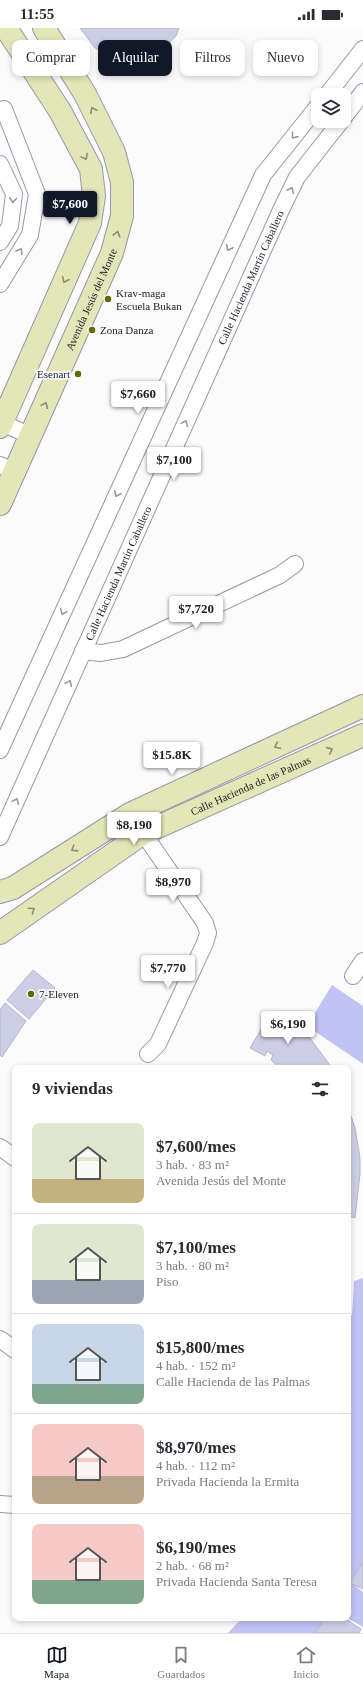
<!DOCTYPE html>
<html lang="es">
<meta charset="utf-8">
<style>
body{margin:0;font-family:Georgia,serif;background:#f2f2f3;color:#2b2b33;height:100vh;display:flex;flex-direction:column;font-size:15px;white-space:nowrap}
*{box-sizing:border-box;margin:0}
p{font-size:13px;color:#7c7c81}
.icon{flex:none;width:22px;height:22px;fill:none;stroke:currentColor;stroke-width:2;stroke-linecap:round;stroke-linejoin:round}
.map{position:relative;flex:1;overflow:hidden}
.panel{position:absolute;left:12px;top:1037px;width:339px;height:556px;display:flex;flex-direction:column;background:#fff;border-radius:8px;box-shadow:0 2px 6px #0003}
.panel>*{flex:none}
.guide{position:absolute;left:12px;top:12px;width:339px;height:36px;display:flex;gap:8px}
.buttons{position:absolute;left:311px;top:60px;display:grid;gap:8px}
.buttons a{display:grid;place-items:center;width:40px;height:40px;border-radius:8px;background:#fff;box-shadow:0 2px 6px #0003;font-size:20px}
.price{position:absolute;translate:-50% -34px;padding:0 9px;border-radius:4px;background:#fff;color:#222;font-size:13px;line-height:26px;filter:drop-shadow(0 1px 2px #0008)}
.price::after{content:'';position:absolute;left:50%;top:24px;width:12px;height:9px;margin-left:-6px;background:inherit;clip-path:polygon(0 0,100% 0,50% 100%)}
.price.on{background:#111827;color:#fff}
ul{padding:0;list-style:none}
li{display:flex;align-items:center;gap:12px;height:100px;padding:0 20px}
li+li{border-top:1px solid #e1e1e2}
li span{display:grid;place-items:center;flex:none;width:112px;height:80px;border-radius:8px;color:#555}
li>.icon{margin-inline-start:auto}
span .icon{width:48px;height:48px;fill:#fffc;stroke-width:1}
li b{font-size:17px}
h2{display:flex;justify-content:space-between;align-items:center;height:48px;padding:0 20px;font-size:17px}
.chip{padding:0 14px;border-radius:8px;background:#fff;box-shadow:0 2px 6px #0003;font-size:14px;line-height:36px}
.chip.on{background:#111827;color:#fff}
.status{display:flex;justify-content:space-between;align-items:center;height:28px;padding:0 20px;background:#fff;direction:ltr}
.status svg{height:11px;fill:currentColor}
.dock{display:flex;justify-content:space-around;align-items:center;height:56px;border-top:1px solid #e1e1e2;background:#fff;font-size:11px;color:#7c7c81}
.dock a{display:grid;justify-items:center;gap:2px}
.dock .on{color:#111827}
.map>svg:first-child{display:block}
</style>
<div class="status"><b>11:55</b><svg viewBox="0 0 49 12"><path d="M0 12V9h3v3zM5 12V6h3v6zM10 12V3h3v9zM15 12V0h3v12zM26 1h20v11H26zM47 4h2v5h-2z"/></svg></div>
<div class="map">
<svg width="363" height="1605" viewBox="0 0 363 1605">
<rect width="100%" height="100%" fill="#fbfbfb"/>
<path fill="#c1c4f3" d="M 332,957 L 363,978 L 363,1036 L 307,998 Z
M 363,1250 L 363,1534 L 350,1554 L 363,1564 L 363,1599 L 347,1590 L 348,1286 L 352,1287 L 354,1253 Z
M 242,1590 L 325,1590 L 315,1605 L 228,1605 Z"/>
<path fill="#cccee5" stroke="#b3b5cc" d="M 80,0 L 179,0 L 176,8 L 159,24 L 138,31 L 116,30 L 95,20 Z
M 33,942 L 55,960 L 29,991 L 7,972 Z
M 5,975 L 26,993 L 2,1029 L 0,1027 L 0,982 Z
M 272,983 L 286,990 L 310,1010 L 332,1040 L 280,1040 L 271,1032 L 273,1027 L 267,1023 L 265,1028 L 250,1020 Z
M 348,1079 L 355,1100 L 360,1130 L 360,1146 L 355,1190 L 348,1188 Z
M 348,1206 L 350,1243 L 348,1243 Z
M 363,1534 L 363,1561 L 350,1555 Z
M 325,1590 L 344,1590 L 361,1601 L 359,1605 L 315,1605 Z"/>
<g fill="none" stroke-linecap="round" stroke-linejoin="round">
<defs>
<g id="minor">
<path d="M 327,67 L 363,21"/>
<path d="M 344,89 L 363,64"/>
<path d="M 0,136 L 14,166 L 10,198 L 0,214"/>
<path d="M 0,256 L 30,207 L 37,166 L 4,81"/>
<path d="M 0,394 L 31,408"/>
<path d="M 0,437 L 15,444"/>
<path d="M 83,623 L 101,625 L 123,621 L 280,547 L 295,536"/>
<path d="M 0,722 L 263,147 L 318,78"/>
<path d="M 137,796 L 205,895 L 208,905 L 205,915 L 158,1016 L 148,1026"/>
<path id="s1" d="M 0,809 L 281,182 L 297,149 L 341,93"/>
<path d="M 353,948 L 363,933"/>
<path d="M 0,1119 L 15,1130"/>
<path d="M 0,1311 L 15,1322"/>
<path d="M 0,1476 L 15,1477"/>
</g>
<g id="secondary">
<path d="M 0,399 L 90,195 L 94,168 L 91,141 L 60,83 L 6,0"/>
<path id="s2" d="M 0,476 L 112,225 L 122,188 L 122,154 L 114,124 L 85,66 L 44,0"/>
<path d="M 0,864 L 13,860 L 130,786 L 363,678"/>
<path id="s3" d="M 0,905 L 142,806 L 363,707"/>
</g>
</defs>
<use href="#minor" stroke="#9598ad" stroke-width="18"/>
<use href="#secondary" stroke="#9598ad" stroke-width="24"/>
<use href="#minor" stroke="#fff" stroke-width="16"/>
<use href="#secondary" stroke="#e3e6b6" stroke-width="22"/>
</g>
<defs><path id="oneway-chevron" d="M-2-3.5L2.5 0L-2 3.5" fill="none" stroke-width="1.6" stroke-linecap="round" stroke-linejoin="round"/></defs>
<g stroke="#8a8c75">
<use href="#oneway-chevron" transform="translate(93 82) rotate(-117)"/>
<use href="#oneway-chevron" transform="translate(85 129) rotate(62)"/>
<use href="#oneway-chevron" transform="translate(117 206) rotate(-75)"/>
<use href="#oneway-chevron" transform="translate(65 252) rotate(114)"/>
<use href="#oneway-chevron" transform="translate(45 377) rotate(-66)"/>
<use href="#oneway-chevron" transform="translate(277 718) rotate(155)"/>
<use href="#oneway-chevron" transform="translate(330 722) rotate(-24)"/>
<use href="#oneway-chevron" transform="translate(74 821) rotate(148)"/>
<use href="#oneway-chevron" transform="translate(32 882) rotate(-35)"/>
</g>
<g stroke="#999a9d">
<use href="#oneway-chevron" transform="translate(294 108) rotate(129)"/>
<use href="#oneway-chevron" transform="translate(291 162) rotate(-64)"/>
<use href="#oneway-chevron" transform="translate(13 172) rotate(94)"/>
<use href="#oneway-chevron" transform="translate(229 220) rotate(115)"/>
<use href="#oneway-chevron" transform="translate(20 223) rotate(-59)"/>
<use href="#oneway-chevron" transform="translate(185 395) rotate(-66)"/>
<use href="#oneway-chevron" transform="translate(117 466) rotate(115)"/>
<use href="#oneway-chevron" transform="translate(63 584) rotate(115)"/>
<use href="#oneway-chevron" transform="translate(69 655) rotate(-66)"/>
<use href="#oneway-chevron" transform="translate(16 773) rotate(-66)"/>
</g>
<g fill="#63690a" stroke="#fbfbfb" stroke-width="1.5">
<circle cx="108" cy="271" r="4"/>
<circle cx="92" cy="302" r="4"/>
<circle cx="78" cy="346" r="4"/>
<circle cx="31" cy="966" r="4"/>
</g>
<g text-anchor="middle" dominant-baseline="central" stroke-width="3.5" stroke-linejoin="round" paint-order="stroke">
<g font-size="11" fill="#1d1e26" stroke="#fbfbfb">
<text stroke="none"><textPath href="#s1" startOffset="613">Calle Hacienda Martín Caballero</textPath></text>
<text stroke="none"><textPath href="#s2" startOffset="224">Avenida Jesús del Monte</textPath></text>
<text stroke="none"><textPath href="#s1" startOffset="289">Calle Hacienda Martín Caballero</textPath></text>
<text stroke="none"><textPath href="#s3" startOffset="292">Calle Hacienda de las Palmas</textPath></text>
</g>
<g font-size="11" fill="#1d1e26" stroke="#fbfbfb" text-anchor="start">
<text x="116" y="265">Krav-maga<tspan x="116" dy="13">Escuela Bukan</tspan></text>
<text x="100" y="302">Zona Danza</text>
<text x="70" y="346" text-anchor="end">Esenart</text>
<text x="39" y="966">7-Eleven</text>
</g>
</g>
</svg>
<div class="buttons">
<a><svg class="icon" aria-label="layers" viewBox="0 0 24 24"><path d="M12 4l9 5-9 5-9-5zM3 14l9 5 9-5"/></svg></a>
</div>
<b class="price on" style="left:70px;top:197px">$7,600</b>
<b class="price" style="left:138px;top:387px">$7,660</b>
<b class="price" style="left:174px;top:453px">$7,100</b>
<b class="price" style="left:196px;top:602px">$7,720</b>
<b class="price" style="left:172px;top:748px">$15.8K</b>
<b class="price" style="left:134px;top:818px">$8,190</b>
<b class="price" style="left:173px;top:875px">$8,970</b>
<b class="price" style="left:168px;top:961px">$7,770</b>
<b class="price" style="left:288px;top:1017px">$6,190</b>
<div class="guide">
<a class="chip">Comprar</a>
<a class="chip on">Alquilar</a>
<a class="chip">Filtros</a>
<a class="chip">Nuevo</a>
</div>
<section class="panel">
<h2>9 viviendas<svg class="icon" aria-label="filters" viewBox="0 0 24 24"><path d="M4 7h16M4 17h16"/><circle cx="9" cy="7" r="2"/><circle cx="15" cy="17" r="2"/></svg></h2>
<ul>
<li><span style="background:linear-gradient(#dfe7d0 70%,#c2b280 0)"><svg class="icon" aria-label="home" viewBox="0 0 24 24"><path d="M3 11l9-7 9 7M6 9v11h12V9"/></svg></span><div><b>$7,600/mes</b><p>3 hab. · 83 m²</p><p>Avenida Jesús del Monte</p></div></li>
<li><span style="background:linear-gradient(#dfe7d0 70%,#9aa5b1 0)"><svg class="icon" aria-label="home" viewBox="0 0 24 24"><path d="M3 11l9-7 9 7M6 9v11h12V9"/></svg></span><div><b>$7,100/mes</b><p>3 hab. · 80 m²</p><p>Piso</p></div></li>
<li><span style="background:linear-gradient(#c9d6e8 75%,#7fa58c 0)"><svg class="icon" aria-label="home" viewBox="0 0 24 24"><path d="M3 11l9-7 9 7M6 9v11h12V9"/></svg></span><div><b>$15,800/mes</b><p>4 hab. · 152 m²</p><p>Calle Hacienda de las Palmas</p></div></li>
<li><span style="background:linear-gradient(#f6c9c9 65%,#b9a48a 0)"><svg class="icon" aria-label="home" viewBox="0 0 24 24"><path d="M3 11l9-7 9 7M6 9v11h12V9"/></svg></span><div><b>$8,970/mes</b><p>4 hab. · 112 m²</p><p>Privada Hacienda la Ermita</p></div></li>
<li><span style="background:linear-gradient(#f6c9c9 70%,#7fa58c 0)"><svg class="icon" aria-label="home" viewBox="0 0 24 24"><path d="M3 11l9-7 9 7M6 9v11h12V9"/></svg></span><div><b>$6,190/mes</b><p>2 hab. · 68 m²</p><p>Privada Hacienda Santa Teresa</p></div></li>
</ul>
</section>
</div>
<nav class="dock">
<a class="on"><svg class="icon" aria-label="map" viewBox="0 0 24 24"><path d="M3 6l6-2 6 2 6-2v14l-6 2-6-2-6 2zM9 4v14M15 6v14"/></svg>Mapa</a>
<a><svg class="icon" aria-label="saved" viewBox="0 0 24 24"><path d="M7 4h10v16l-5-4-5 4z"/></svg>Guardados</a>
<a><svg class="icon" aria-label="home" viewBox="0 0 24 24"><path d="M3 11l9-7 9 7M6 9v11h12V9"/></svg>Inicio</a>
</nav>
